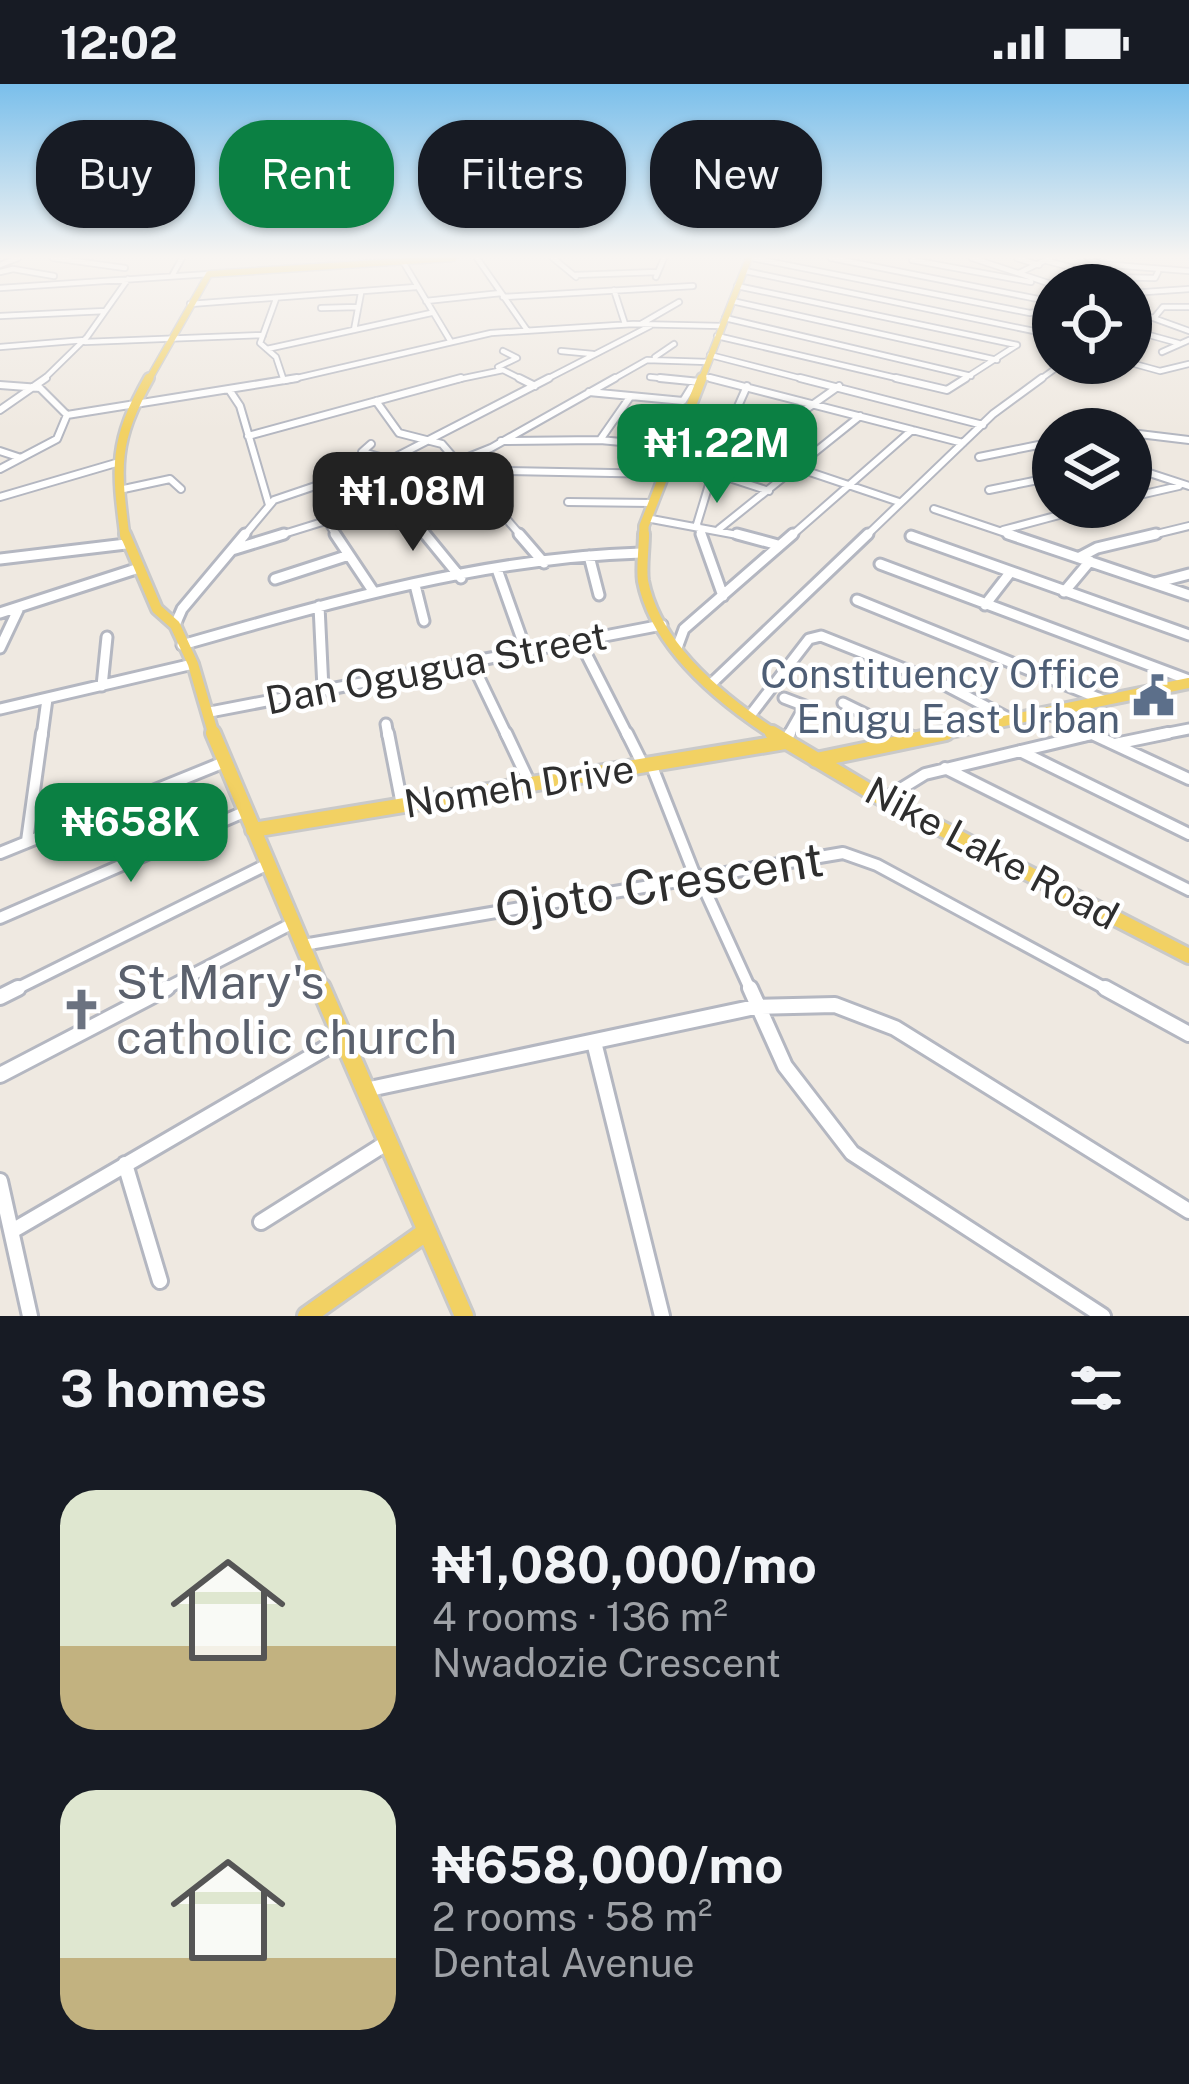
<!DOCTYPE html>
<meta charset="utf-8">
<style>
body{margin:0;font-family:"Public Sans",sans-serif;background:#242831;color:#f1f3f6;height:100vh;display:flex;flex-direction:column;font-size:45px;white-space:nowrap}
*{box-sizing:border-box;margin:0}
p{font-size:39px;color:#9ea1a6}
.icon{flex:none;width:66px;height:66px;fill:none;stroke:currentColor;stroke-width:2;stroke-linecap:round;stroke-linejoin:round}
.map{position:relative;height:1232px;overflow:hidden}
.sheet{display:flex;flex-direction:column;background:#171b24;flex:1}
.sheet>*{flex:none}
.top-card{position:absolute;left:36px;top:36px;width:1119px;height:108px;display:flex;gap:24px}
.buttons{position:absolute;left:1032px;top:180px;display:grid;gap:24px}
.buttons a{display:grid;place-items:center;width:120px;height:120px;border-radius:50%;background:#171b24;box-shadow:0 3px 9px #0004;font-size:60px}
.price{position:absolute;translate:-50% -102px;padding:0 27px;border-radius:24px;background:#0b8043;color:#fff;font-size:39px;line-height:78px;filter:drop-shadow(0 3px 6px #0008)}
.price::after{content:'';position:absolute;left:50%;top:72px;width:36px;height:27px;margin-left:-18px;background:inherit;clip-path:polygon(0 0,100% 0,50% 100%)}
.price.active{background:#222;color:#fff}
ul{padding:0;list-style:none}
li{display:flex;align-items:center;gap:36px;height:300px;padding:0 60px}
li span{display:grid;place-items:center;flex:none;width:336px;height:240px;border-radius:36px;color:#555}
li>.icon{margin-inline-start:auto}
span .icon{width:144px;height:144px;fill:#fffc;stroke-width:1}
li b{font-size:51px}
h2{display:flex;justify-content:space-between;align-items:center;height:144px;padding:0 60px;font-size:51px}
.tag{padding:0 42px;border-radius:48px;background:#171b24;box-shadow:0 3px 9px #0004;font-size:42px;line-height:108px}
.tag.active{background:#0b8043;color:#fff}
.status{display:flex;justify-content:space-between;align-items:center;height:84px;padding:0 60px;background:#171b24;direction:ltr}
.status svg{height:33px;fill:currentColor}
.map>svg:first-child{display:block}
</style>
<div class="status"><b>12:02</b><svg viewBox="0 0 49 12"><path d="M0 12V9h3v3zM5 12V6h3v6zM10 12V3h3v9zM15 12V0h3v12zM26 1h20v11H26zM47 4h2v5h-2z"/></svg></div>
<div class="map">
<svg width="1189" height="1232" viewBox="0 0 1189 1232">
<rect width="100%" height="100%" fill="#efe9e1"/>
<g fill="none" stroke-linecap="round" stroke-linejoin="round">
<defs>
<path id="minor-far4" d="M 53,174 L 125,184
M 477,174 L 527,246
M 553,174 L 576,193
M 752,174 L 1030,229 L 1053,225
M 831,174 L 1053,218
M 972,174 L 1054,201
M 1017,174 L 1039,181
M 1088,174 L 1100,180 L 1189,187
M 402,176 L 451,258
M 912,176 L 1031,198
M 1047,177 L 1074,184
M 0,181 L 18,174
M 745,187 L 1053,251
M 0,188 L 13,185 L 54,192
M 1019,189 L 1050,174
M 575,191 L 657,188
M 172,192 L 182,174
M 656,193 L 664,174
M 1088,201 L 1107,193 L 1155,194 L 1158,188
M 737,202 L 1017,261
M 0,204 L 209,190
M 614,206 L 625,240
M 1131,209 L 1189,205
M 503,213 L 693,202
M 276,215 L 260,259 L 276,273 L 284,297
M 426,217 L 501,209
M 732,217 L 997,276
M 190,220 L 416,203
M 321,224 L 357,223
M 1131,226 L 1189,247
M 0,232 L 105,227
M 725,234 L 971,292
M 1154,234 L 1163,223 L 1189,223
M 641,240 L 679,218
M 354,246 L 361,209
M 1131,246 L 1178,259
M 717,252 L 909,297
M 85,258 L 263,251
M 0,263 L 85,256
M 267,265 L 431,229
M 561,267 L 593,270
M 1162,268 L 1189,256
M 710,271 L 811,297
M 655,273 L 674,260
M 1131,279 L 1160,287 L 1189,280
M 498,283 L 517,274 L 503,267
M 702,292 L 722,297
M 650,293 L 690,297
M 42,297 L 87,253 L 128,195
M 284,297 L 491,249 L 633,240 L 722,242
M 450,297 L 503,286 L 525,297
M 543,297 L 650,242
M 610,297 L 647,276 L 708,278
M 961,297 L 1017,261
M 1038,297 L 1063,279"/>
<path id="minor-far3" d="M 519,294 L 535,302
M 660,294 L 700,298
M 710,294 L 963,359
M 800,294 L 983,341
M 896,294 L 947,306 L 966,294
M 0,301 L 40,304
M 40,304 L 67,331
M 230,307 L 240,322 L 269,421
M 589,308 L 683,317 L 691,304 L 697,305
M 376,317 L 399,349 L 442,360 L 522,453
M 738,323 L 764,331
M 0,326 L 46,294
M 67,331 L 297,294
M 673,348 L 683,322
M 1139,350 L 1189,356
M 248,352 L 461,294
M 600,356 L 630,313
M 678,356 L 747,367 L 899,418
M 501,357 L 600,356 L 675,363
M 371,360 L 362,368 L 391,376
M 0,367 L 21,374
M 747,367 L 839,302
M 979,373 L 1053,358
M 456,378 L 491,364 L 615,294
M 1131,383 L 1189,402
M 0,385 L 57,355 L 67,331
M 714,389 L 769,407
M 119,406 L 170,395 L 181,405
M 989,406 L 1053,393
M 0,413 L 116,379
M 1131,413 L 1179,402
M 398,417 L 427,453
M 568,418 L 652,419
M 934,425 L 1017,453
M 646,434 L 748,453
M 327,437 L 337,453
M 719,445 L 860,332
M 1003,446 L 1089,423
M 243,453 L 274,416 L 386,378 L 549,294
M 274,453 L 461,395 L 507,387 L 663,390
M 702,453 L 697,440 L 721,361 L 747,302
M 790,453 L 912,346
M 865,453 L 993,330 L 1042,294
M 1144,453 L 1189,442"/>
<path id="minor-far2" d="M 335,450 L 373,507
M 425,450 L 461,494
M 519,450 L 544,479
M 701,450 L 723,512
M 737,450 L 778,461
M 1008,450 L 1189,511
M 911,452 L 1189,551
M 232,466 L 284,450
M 589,472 L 599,511
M 1080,473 L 1097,464 L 1156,450
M 0,475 L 126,460
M 880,480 L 1189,596
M 498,488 L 525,564
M 275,495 L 349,471
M 1155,499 L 1189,490
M 415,501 L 424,537
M 1064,508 L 1090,477
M 857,516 L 1103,616
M 985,521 L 1009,490
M 319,522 L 323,605
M 0,529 L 139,484
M 175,541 L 182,525 L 245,450
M 578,554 L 628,652
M 182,561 C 329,519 487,473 641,469
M 0,564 L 18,526
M 677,564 L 684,545 L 793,450
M 471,577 L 507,652
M 710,601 L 868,450
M 102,602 L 107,553
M 784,614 L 805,622 L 788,652
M 843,619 L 910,652
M 0,625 L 193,580
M 210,628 L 662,541
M 1047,629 L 1097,652
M 749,633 L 809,555 L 821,552 L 947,602 L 1008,634
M 386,640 L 388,652
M 42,652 L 47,615
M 1083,652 L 1092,650
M 1153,652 L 1189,645"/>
<path id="minor-far1" d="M 388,649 L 402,721
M 506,649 L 530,700
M 627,649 L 643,681
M 904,649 L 914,654
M 1090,649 L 1189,695
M 785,658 L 790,649
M 1115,660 L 1168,649
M 1020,667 L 1189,750
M 651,680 L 695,792
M 945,684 L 1189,806
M 886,714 L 925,690 L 1092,650
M 27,757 L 42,649
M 0,769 L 222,679
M 698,791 L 751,907
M 0,834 L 244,728
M 303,861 L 843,769 L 877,781 L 1110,907
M 12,907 L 268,780
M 161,907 L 293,839"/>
<path id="minor" d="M 750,904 L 785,982 L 852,1069 L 1103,1232
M 1105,904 L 1189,950
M 0,913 L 18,904
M 594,958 L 662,1232
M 0,991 L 167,904
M 365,1006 L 755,923 L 835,921 L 895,944 L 1189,1127
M 125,1080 L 160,1197
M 0,1097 L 30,1232
M 261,1138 L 388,1058
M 12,1147 L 343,954"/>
<path id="major-far4" d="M 148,297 L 209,190 L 453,174
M 701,297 L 749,174"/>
<path id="major-far3" d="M 125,453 C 116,382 113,358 149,294
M 644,453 L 644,442 L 702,294"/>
<path id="major-far2" d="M 125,450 L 157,525 L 175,541 L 193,580 L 214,652
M 644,450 C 644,465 641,483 643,497 C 656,564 724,618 777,652
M 931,652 L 1189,599"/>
<path id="major-far1" d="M 213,649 L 322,907
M 772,649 L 876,711 L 1189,872
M 816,676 L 946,649
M 253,746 L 785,658"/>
<path id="major" d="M 321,904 L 464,1232
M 307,1232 L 427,1147"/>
</defs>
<use href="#minor-far4" stroke="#b4b7c1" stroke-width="8"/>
<use href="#minor-far3" stroke="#b4b7c1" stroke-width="10"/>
<use href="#minor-far2" stroke="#b4b7c1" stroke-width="15"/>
<use href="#minor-far1" stroke="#b4b7c1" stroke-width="16"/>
<use href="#minor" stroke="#b4b7c1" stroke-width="20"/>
<use href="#major-far4" stroke="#c9c9c9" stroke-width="9"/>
<use href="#major-far3" stroke="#c9c9c9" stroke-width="14"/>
<use href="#major-far2" stroke="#c9c9c9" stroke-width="16"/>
<use href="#major-far1" stroke="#c9c9c9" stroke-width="20"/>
<use href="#major" stroke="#c9c9c9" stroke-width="24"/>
<use href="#minor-far4" stroke="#fff" stroke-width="4.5"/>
<use href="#minor-far3" stroke="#fff" stroke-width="6"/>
<use href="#minor-far2" stroke="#fff" stroke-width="9"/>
<use href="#minor-far1" stroke="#fff" stroke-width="10"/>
<use href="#minor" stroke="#fff" stroke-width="14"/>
<use href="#major-far4" stroke="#f2d163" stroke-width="6"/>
<use href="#major-far3" stroke="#f2d163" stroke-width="9"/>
<use href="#major-far2" stroke="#f2d163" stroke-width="10"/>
<use href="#major-far1" stroke="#f2d163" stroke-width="14"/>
<use href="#major" stroke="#f2d163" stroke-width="18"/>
</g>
<linearGradient id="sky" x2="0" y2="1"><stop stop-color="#7abfeb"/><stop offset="0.5" stop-color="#f8f5f2"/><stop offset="1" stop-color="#f8f5f2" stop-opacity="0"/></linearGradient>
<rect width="1189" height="346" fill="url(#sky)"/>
<defs>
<symbol id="civic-bare" viewBox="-9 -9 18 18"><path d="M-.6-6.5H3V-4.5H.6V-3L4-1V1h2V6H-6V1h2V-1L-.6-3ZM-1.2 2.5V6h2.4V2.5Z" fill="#5c6f8a" stroke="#fff" stroke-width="2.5" paint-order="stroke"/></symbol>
<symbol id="church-bare" viewBox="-9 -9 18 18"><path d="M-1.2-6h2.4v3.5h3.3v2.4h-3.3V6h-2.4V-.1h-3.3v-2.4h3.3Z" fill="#6b7280" stroke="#fff" stroke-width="2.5" paint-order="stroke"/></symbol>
</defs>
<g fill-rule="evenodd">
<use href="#civic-bare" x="1124" y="582" width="59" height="59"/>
<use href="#church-bare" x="52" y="896" width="59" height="59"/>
</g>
<g text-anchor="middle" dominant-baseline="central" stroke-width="9" stroke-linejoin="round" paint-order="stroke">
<g font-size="39" fill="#2e2e2e" stroke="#fff">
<text transform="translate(436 584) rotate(-11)">Dan Ogugua Street</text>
<text transform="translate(519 702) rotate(-9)">Nomeh Drive</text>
<text transform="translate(992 769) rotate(28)">Nike Lake Road</text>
</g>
<g font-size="39" fill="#4e5e75" stroke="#fff" text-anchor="end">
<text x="1120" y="590">Constituency Office<tspan x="1120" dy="45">Enugu East Urban</tspan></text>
</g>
<g font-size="48" fill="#2e2e2e" stroke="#fff">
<text transform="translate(659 800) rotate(-9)">Ojoto Crescent</text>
</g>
<g font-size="48" fill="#5b616d" stroke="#fff" text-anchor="start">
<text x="116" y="897">St Mary's<tspan x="116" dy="55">catholic church</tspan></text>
</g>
</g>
</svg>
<div class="buttons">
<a><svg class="icon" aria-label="locate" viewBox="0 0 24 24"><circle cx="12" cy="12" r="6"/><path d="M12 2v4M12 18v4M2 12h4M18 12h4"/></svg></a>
<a><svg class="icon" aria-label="layers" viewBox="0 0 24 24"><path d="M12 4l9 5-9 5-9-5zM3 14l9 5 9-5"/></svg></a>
</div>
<b class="price" style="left:717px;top:422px">₦1.22M</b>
<b class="price active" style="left:413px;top:470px">₦1.08M</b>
<b class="price" style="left:131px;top:801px">₦658K</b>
<div class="top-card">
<a class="tag">Buy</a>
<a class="tag active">Rent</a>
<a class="tag">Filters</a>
<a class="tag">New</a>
</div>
</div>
<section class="sheet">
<h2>3 homes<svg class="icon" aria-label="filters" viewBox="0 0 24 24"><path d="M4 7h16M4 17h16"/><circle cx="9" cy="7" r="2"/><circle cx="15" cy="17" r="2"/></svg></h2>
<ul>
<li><span style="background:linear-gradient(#dfe7d0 65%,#c2b280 0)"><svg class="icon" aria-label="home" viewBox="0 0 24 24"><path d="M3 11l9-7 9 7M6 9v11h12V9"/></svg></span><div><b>₦1,080,000/mo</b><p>4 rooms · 136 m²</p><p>Nwadozie Crescent</p></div></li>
<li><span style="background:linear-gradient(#dfe7d0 70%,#c2b280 0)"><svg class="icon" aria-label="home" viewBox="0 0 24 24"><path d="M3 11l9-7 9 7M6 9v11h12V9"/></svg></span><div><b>₦658,000/mo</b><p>2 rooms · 58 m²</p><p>Dental Avenue</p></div></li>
</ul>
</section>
